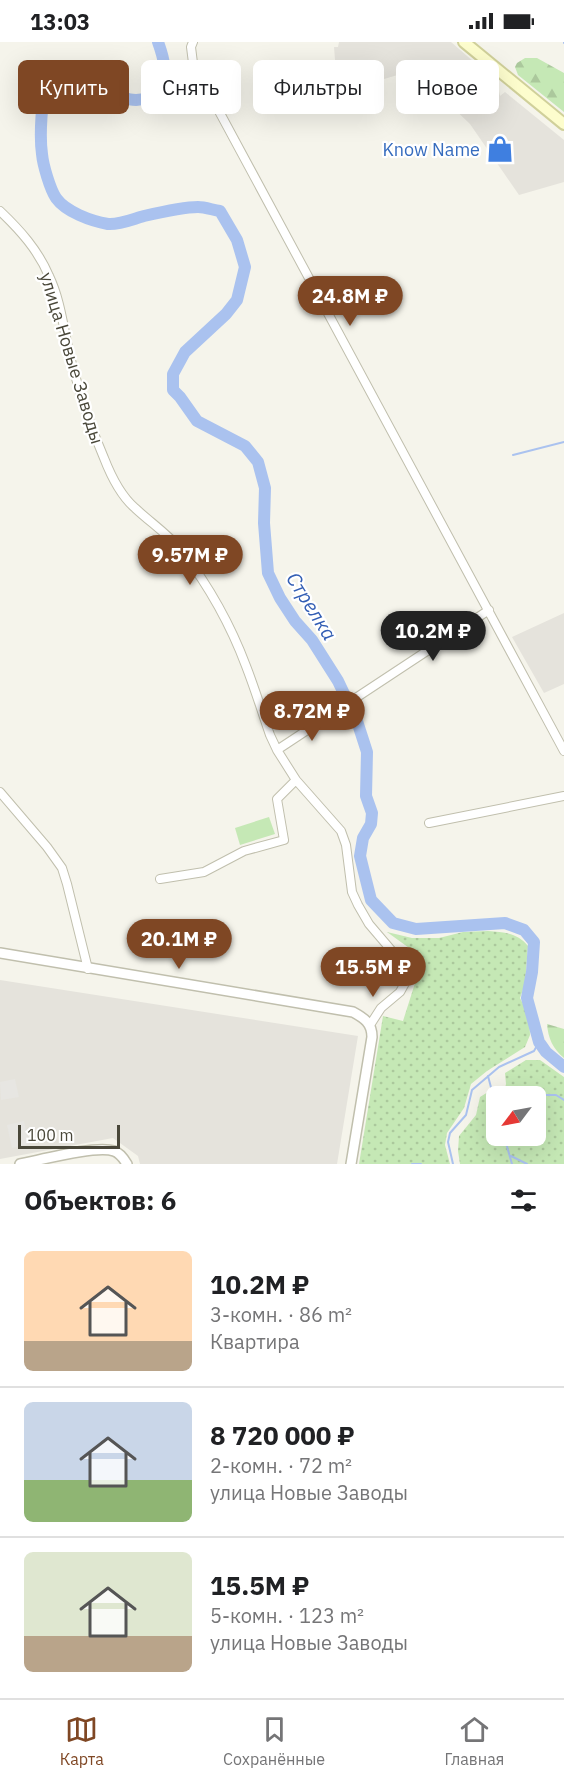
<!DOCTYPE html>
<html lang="ru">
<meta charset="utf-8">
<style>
body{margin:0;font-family:"IBM Plex Sans",sans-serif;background:#f2f2f2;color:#202124;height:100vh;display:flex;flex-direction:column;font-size:22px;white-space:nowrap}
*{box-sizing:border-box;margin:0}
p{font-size:20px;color:#757577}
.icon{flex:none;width:33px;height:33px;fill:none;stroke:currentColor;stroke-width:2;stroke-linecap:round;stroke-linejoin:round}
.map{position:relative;height:1122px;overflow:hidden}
.side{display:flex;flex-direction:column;background:#fff;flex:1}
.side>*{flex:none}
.hud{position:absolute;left:18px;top:18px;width:528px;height:54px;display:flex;gap:12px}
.needle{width:39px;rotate:238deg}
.tools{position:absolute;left:486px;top:1044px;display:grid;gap:12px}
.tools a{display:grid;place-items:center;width:60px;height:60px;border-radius:9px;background:#fff;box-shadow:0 6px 24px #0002;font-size:30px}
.scale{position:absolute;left:18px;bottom:15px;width:102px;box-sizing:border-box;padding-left:6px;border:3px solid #494739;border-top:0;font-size:16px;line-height:21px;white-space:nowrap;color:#494739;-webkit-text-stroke:4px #fff;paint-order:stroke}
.price{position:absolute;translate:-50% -51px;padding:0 14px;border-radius:21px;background:#7f4724;color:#fff;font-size:20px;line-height:39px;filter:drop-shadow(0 2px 3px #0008)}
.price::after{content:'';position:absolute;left:50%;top:36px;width:18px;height:14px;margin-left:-9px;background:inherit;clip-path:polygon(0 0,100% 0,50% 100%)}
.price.active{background:#222;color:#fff}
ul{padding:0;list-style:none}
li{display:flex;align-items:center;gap:18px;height:150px;padding:0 24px}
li+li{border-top:2px solid #e0e0e0}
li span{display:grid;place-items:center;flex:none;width:168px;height:120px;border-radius:9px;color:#555}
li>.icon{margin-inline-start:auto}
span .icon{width:72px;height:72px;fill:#fffc;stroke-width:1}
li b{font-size:26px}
h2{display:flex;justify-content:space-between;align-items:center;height:72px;padding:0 24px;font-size:26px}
.chip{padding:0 21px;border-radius:9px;background:#fff;box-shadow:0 6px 24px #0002;font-size:21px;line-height:54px}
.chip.active{background:#7f4724;color:#fff}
.status{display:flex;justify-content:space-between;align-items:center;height:42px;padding:0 30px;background:#fff;direction:ltr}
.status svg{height:16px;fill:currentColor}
.tabs{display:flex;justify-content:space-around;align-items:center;height:84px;border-top:2px solid #e0e0e0;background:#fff;font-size:16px;color:#757577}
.tabs a{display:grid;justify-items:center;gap:3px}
.tabs .active{color:#7f4724}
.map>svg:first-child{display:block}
</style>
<div class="status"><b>13:03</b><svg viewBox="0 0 49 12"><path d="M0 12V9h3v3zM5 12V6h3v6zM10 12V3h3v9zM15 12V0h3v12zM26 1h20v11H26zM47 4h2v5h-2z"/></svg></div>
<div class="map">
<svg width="564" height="1122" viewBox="0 0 564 1122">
<defs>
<pattern id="grass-dots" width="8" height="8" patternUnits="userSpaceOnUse" patternTransform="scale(1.5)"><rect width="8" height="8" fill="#c5e8b5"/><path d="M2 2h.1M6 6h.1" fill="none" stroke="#abc89c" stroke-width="1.8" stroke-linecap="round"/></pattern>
<pattern id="forest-firs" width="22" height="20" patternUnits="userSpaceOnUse" patternTransform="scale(1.5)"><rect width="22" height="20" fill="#c5e8b5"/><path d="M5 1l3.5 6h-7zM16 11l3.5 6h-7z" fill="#abc89c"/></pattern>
</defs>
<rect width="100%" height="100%" fill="#f5f4eb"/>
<path fill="#e5e3dc" d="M 339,0 L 451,0 L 497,40 L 500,54 L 505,50 L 564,98 L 564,140 L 519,153 L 470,82 L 447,60 L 404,31 L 381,38 L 348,39 L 336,30 L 334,5 L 338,5 Z
M 564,571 L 564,642 L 544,651 L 512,595 Z
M 0,938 L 358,994 L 337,1122 L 140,1122 L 138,1114 L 113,1096 L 0,1117 Z"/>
<path fill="url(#grass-dots)" d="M 488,889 C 504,890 518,891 528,904 L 525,942 L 520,956 L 529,974 L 530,993 L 525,1005 L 487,1029 L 471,1042 L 464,1066 L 447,1091 L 445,1103 L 450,1122 L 359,1122 L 383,974 L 403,979 L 423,916 L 387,890 L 412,896 L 439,896 L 463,890 Z
M 526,1018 L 540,1018 L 564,1035 L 564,1122 L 460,1122 L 458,1109 L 459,1094 L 476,1073 L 480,1055 L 488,1050 C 497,1065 496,1077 496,1094 L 536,1094 L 536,1054 L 503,1054 L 506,1042 L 505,1031 Z"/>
<path fill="url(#forest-firs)" d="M 525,16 L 537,16 L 564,31 L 564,70 L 518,33 L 515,25 L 517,21 Z
M 547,982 L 564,987 L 564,1016 C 553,1007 548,996 547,982 Z"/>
<path fill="#c5e8b5" d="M 269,775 L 275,792 L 240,803 L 235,786 Z"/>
<path fill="#e7e6e2" d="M 15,1037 L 19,1055 L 1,1058 L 0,1040 Z
M 24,1079 L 29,1102 L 12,1106 L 7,1083 Z"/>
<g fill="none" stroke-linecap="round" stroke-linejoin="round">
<path stroke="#aac2ef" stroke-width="2" d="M 564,0 L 564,1
M 513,413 L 564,400
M 488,1034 L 493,1053 L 556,1053 L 564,1058
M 493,1053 L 496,1066
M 504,1094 L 512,1122
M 511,1114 L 527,1122
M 412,1122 L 421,1122
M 453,1122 L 448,1100 L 450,1091 L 466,1073 L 472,1048 L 499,1025 L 534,1009 L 539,1000"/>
<path stroke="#aac2ef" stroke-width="12" d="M 158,0 C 163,14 170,35 158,48 C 132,75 101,39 75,33 C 67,31 56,35 50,41 C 40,51 40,98 42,112 C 43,123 50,147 56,156 C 66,170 91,179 108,182 C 119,183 133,177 144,174 C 157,171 185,165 198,165 C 205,165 213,168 220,169 L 237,198 L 245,225 L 237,258 L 226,272 L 185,310 L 173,332 L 173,348 L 180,355 L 197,379 L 245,404 L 258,420 L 265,446 L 264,481 L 268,531 L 280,556 L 295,579 L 312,598 L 338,639 L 357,679 L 367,710 L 366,754 L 372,771 L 371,782 L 363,796 L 360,814 L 371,858 L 393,881 L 416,887 L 505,881 L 524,888 L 534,900 L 532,930 L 527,956 L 539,1000 L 546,1010 L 564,1025"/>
<defs>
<path id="minor" d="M 193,0 L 191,5 L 193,21 L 564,709
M 0,169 C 20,188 38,208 49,234 C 62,261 64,293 72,322 C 80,353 91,386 104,416 C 111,434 121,454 135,466 C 151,481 168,492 182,509 C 208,543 231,584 246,624 C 255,647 262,670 270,693 L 277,708 L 296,738 L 341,789 L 346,803 L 352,850 L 358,863 L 369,882 L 392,909 L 405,929 L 405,941 L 400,950 L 381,966 L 370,983
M 277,708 L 489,568
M 0,750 L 47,805 L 62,826 L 67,842 L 88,927
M 429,781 L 564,754
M 160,837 L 204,830 L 244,809 L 284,798 L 277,757 L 296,738"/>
<path id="tertiary" d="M 0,911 L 353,970 C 364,976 372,981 372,995 L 351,1122
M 20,1122 C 41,1118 96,1103 114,1109 C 120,1111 124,1117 127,1122"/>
<path id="secondary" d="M 464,0 L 564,82"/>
</defs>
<use href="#minor" stroke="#c0bfad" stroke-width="10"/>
<use href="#tertiary" stroke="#c0bfad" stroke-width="12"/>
<use href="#secondary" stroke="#d0d09a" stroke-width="14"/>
<use href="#minor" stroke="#fff" stroke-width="8"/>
<use href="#tertiary" stroke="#fff" stroke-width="9"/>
<use href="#secondary" stroke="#fdfdcd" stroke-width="10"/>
</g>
<defs>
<symbol id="shop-bare" viewBox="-9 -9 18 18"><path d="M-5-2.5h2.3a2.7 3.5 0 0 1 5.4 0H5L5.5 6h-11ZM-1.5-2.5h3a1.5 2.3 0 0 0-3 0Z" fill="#3f7fe0" stroke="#fff" stroke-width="2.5" paint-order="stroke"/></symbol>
</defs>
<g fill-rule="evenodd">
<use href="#shop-bare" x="481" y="88" width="38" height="38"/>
</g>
<g text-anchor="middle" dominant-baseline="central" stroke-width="4.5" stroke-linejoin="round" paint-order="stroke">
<g font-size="18" fill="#366cbe" stroke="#fff" text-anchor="end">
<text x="480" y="107">Know Name</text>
</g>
<g font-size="18" fill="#494739" stroke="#fff">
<text transform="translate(72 316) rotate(73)">улица Новые Заводы</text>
</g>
<g font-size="20" font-style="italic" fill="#335eb4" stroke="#fff">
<text transform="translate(312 564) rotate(58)">Стрелка</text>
</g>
</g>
</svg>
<div class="tools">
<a><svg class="needle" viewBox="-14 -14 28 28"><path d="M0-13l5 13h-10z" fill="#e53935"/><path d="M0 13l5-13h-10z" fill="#757577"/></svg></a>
</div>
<div class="scale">100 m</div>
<b class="price" style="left:350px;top:285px">24.8M ₽</b>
<b class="price" style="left:190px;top:544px">9.57M ₽</b>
<b class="price active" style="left:433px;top:620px">10.2M ₽</b>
<b class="price" style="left:312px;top:700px">8.72M ₽</b>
<b class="price" style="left:179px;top:928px">20.1M ₽</b>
<b class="price" style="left:373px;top:956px">15.5M ₽</b>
<div class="hud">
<a class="chip active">Купить</a>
<a class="chip">Снять</a>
<a class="chip">Фильтры</a>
<a class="chip">Новое</a>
</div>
</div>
<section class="side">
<h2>Объектов: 6<svg class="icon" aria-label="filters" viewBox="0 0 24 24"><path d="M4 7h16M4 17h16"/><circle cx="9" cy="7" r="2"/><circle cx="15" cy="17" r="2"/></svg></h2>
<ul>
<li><span style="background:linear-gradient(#ffd9b3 75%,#b9a48a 0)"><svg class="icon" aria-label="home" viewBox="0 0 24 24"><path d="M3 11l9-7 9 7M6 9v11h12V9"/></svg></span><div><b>10.2M ₽</b><p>3-комн. · 86 m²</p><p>Квартира</p></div></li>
<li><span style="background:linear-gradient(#c9d6e8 65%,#8fb573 0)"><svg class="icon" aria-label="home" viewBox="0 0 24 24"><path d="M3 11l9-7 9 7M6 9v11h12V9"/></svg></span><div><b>8 720 000 ₽</b><p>2-комн. · 72 m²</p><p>улица Новые Заводы</p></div></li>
<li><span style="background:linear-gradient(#dfe7d0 70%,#b9a48a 0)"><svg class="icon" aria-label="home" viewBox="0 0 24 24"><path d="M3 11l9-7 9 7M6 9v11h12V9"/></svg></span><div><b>15.5M ₽</b><p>5-комн. · 123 m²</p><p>улица Новые Заводы</p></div></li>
</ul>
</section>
<nav class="tabs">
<a class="active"><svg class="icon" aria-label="map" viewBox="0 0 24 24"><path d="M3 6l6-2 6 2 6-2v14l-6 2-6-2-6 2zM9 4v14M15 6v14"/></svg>Карта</a>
<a><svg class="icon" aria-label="saved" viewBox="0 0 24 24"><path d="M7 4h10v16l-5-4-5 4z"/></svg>Сохранённые</a>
<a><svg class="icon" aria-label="home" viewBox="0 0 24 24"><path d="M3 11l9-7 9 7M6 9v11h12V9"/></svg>Главная</a>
</nav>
